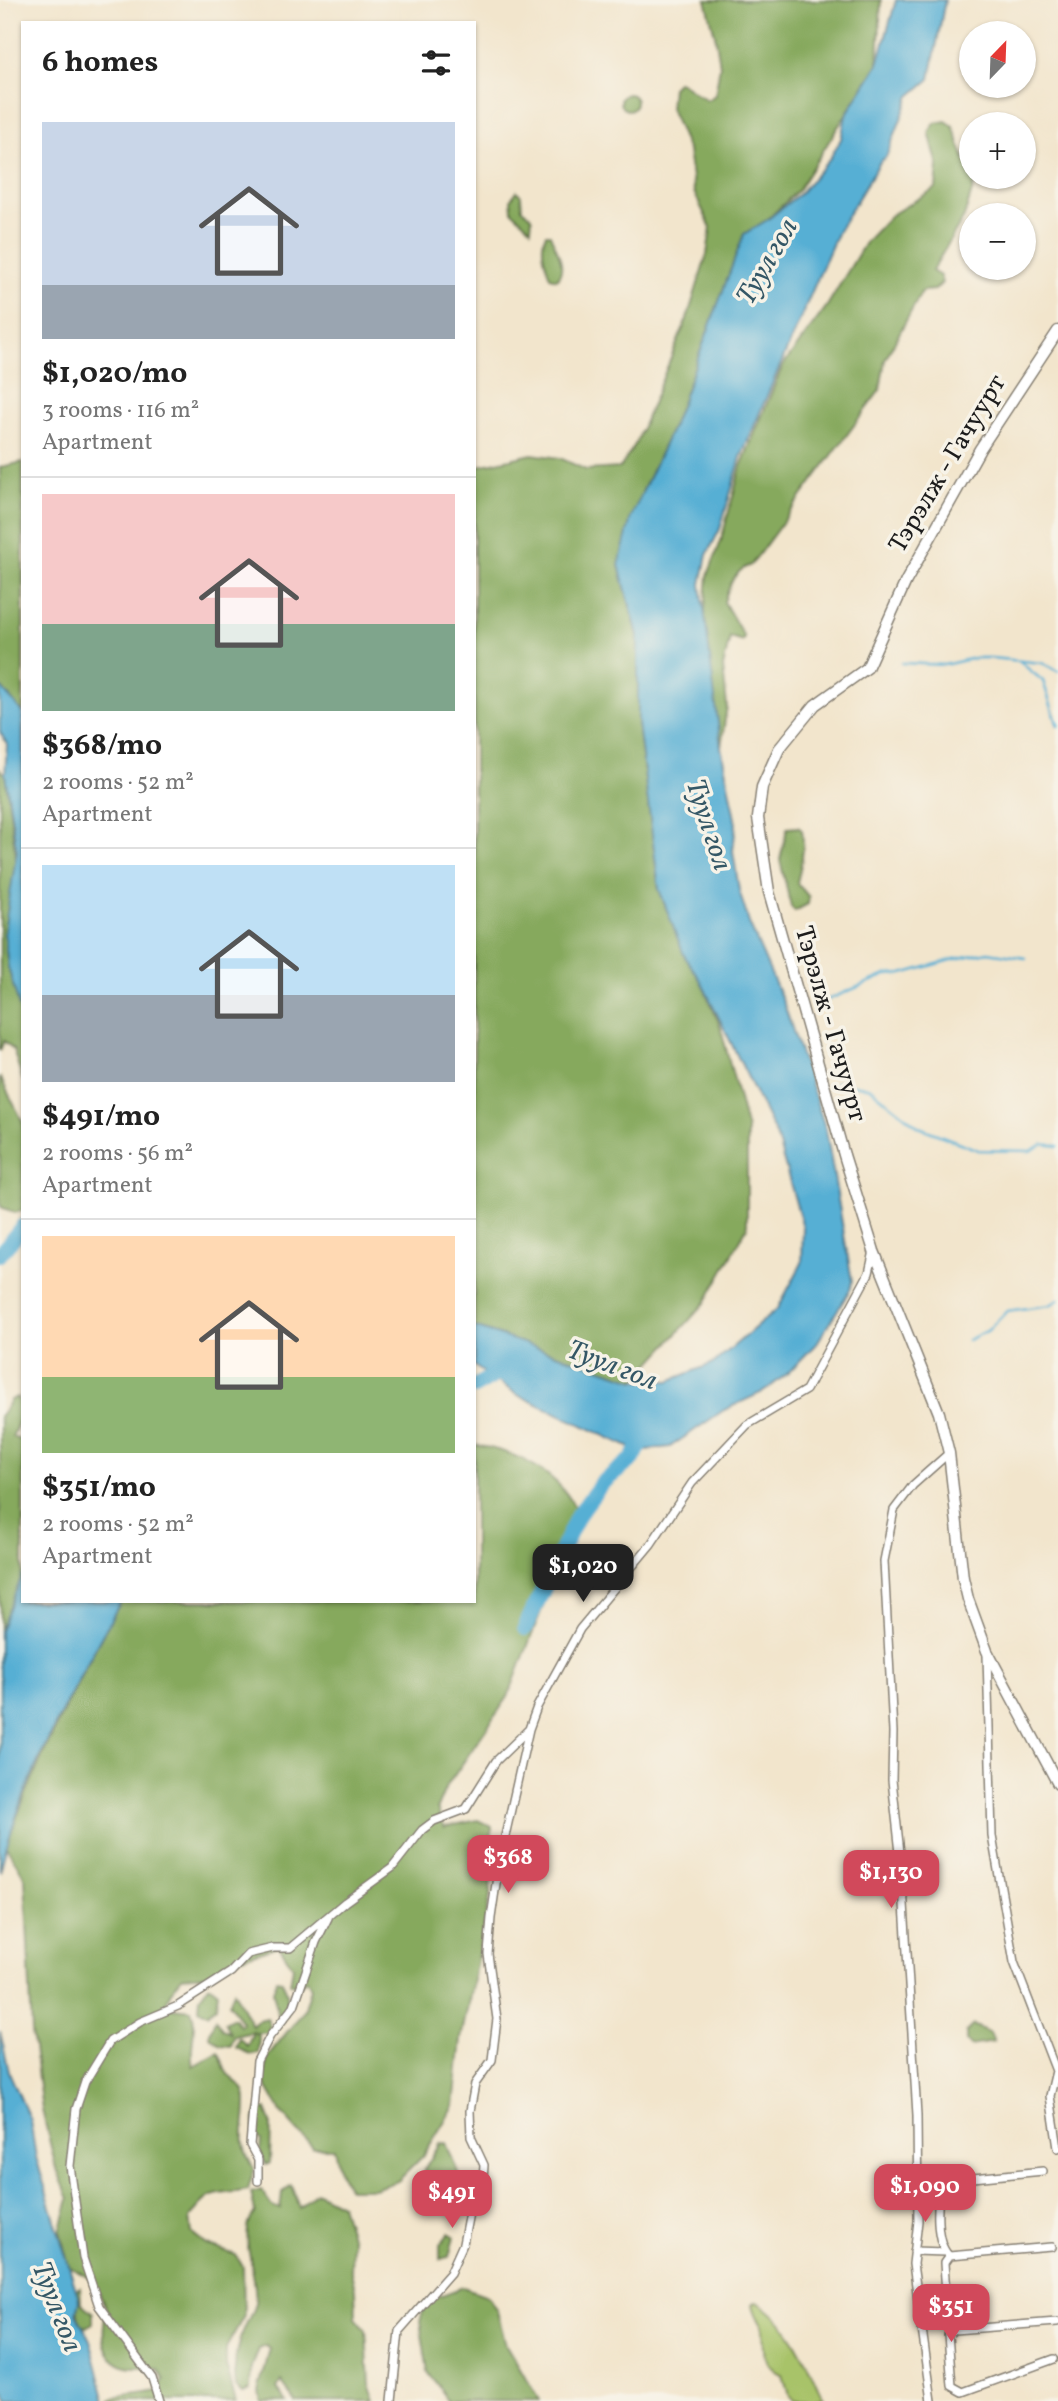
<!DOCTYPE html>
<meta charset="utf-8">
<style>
body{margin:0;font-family:Vollkorn,serif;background:#f2f2f2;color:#222;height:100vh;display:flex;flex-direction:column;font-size:26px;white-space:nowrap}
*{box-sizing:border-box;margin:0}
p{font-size:23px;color:#767676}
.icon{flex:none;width:38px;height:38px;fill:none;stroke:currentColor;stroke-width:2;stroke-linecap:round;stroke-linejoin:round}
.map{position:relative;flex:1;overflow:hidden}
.drawer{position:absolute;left:21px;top:21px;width:455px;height:1582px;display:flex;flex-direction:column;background:#fff;border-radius:0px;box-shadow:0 2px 5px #0004}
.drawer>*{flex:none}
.needle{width:46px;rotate:23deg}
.controls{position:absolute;left:959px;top:21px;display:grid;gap:14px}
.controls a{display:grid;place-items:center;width:77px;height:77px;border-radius:50%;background:#fff;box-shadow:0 2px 5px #0004;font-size:35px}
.price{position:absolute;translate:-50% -60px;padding:0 16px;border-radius:14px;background:#d1495b;color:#fff;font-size:23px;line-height:46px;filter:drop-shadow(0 2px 4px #0008)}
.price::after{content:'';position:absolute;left:50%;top:42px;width:21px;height:16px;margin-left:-10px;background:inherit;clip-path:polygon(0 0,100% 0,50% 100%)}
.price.current{background:#222;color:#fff}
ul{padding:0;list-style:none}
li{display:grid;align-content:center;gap:14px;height:371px;padding:0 21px}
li+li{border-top:2px solid #e0e0e0}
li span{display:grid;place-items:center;height:217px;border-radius:0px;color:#555}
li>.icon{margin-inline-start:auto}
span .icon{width:126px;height:126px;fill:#fffc;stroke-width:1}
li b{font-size:30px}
h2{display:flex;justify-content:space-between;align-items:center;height:84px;padding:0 21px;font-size:30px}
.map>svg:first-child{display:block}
</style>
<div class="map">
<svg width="1058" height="2401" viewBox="0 0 1058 2401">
<rect width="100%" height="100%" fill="#f7f3e8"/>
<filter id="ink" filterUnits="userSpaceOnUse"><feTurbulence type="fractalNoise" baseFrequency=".0143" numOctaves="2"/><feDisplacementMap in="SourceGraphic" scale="14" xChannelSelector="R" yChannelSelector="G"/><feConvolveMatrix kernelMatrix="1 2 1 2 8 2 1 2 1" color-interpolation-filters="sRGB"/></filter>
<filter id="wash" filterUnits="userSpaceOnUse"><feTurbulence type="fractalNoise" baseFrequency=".00686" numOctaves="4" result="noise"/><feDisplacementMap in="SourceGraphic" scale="28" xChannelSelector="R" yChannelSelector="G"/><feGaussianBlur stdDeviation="1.57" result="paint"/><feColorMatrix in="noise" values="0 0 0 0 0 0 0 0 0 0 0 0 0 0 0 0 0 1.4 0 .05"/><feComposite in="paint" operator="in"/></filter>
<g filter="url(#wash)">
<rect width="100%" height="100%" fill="#f2e5cc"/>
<path fill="#a8c369" stroke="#627042" stroke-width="2" d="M 757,2302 C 791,2322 808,2366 823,2401 L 793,2401 L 788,2397 L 782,2375 C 760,2364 765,2353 763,2331 C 762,2322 754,2314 753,2304 Z"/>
<path fill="#86a95d" stroke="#51623c" stroke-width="2" d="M 706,0 L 881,0 L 878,64 L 798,190 L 767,220 L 744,234 L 673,425 L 643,490 L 619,565 L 638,635 L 638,724 L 659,889 L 684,955 L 701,981 L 720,1025 L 747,1130 L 747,1228 L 705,1303 L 635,1380 L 474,1327 L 474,467 L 532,454 L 560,458 L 586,470 L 620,468 L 636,443 L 687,319 L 707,254 L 711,228 L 694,192 L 688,151 L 670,108 L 672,87 L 678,81 L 707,100 L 715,95 L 720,66 L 716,39 Z
M620 102a8 8 0 1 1 16 0a8 8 0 1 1-16 0Z
M 946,121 L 953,126 L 974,185 L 964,217 L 932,271 L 940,276 L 942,283 L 935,290 L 922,291 L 885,360 L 880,390 L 751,565 C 733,571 730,585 724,602 L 744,637 L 742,641 L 730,637 L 723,667 L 727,706 L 721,747 L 704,621 L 708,575 L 721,541 L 741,466 L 782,367 L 827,306 L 866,241 L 891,215 L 936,188 L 938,166 L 929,132 L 935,123 Z
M 517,191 L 521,196 L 522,209 L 532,217 L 531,229 L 512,211 L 511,199 Z
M 546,234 L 550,234 C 555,248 568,264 557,279 L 550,277 C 545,263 539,247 546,234 Z
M 23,462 L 23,713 L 0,686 L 0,467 Z
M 0,769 L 5,774 L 17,866 L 4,931 L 8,967 L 23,1018 L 23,1081 L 13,1049 L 4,1041 L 0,1051 Z
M 798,827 L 802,830 C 805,848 801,866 797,883 L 809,897 L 808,904 L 795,911 L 791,907 L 780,860 L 787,828 Z
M 0,1077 L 23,1122 L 23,1210 L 15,1213 L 1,1207 L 0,1202 Z
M 17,1397 L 23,1412 L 12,1437 L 23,1441 L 23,1574 L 0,1631 L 0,1417 L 10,1400 Z
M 474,1445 C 516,1451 563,1474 578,1515 L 508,1697 L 445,1789 L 437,1808 L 444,1827 L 478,1820 L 492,1827 L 490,1896 L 461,2039 L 454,2106 L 423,2156 L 398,2181 L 374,2189 L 349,2189 L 339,2172 L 334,2148 L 313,2148 L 281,2112 L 263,2080 L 267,2057 L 304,2011 L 311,1988 L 307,1979 L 298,1986 L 290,1983 L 293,1967 L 279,1946 L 235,1959 L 207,1975 L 182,1977 L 171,1991 L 164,2007 L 191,2010 C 199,2028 188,2046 193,2066 L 218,2052 C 223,2059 223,2066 227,2073 C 233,2083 245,2083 246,2099 C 247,2129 236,2141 254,2169 L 248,2190 C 215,2197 212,2187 190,2218 L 192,2233 L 207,2245 L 236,2255 L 243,2267 L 244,2316 L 226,2348 L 226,2366 L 236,2401 L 111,2401 L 112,2398 L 160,2391 L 165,2379 L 159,2369 C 148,2366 136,2368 126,2366 C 100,2358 101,2330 107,2310 L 92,2279 L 69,2267 L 60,2231 L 69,2199 L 55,2164 L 42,2110 L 32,2032 L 25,1878 L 6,1846 C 37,1760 77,1681 121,1601 L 474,1601 Z
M 277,1980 L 282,1981 L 287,1992 L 287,2013 L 279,2019 L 273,1991 Z
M 209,1985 L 218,1992 L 216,2006 L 207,2014 L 199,2009 L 200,1997 Z
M 234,1991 L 252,2026 L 258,2020 L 267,2018 L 270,2027 L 268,2033 L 255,2033 L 259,2036 L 258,2053 L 250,2054 L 236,2048 L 239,2038 L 247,2046 L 253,2032 L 234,2036 L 231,2046 L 220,2045 L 209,2035 L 215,2019 L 222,2029 L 230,2033 L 225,2023 L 234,2018 L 240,2026 L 242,2023 L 229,2003 Z
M 973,2025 L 990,2033 L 994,2042 L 970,2046 L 966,2041 L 966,2032 Z
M 266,2109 L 271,2122 L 270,2163 L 266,2165 L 260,2152 L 261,2140 L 257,2137 L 254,2120 L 258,2110 Z
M 446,2143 L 461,2180 L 458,2185 L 423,2177 L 425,2168 L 440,2144 Z
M 291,2185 L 299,2208 L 316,2192 L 341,2205 L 352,2240 L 351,2272 L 355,2289 L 356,2318 L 366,2330 L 369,2383 L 375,2401 L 296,2401 L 282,2382 L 278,2388 L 288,2401 L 261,2401 L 259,2391 L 270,2349 L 266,2346 L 259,2349 L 252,2367 L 251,2388 L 243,2391 L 236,2385 C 233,2364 236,2345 245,2327 C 248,2319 254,2310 255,2302 C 259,2274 236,2235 255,2212 L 251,2193 L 261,2190 L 272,2206 L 280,2209 L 282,2193 Z
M 449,2233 L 454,2237 L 449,2257 L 440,2259 L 440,2245 Z
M 80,2287 L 81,2303 L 93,2313 L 93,2323 L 86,2327 L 81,2324 C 75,2312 80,2303 75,2291 Z
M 463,2287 L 488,2296 L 497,2311 L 506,2345 L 539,2401 L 449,2401 L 428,2372 L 420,2322 L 423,2310 L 436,2297 Z"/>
<path fill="#57afd4" stroke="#3a6678" stroke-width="2" d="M 896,0 L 945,0 L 930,79 L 910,96 L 886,157 L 880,162 L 838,231 L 755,424 L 741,457 L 720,529 L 707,555 L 701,584 L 721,747 L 736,824 L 733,851 L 739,890 L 749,923 L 784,1004 L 826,1130 L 852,1281 L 850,1290 L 817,1343 L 788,1373 L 765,1391 L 724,1410 L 670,1447 L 637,1451 L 518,1395 L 474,1366 L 474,1327 L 635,1380 L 669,1381 L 714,1363 L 778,1308 L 802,1263 L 803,1227 L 776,1135 L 701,981 L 684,955 L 659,889 L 638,724 L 638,635 L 619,565 L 631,517 L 673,425 L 744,234 L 767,220 L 799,194 L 829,160 L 841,139 L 846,115 L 878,64 Z
M 0,686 L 23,713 L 23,1020 L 8,967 L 4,931 L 17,851 L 5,774 L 7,744 L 0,732 Z
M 23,1574 L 23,1601 L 121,1601 C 73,1688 23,1775 0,1872 L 0,1631 Z
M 0,2031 L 9,2072 L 30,2120 L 36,2157 L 79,2300 L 76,2313 L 90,2340 L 106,2401 L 8,2401 L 0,2380 Z"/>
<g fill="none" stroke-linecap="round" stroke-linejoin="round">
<path stroke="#57afd4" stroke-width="2.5" d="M 1020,662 L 1043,681 L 1058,726
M 902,663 L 944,665 L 974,658 L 991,658 L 1042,663 L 1058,671
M 818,1004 L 886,975 L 902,974 L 955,959 L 988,952 L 1026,958
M 836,1082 L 870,1088 L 919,1127 L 978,1150 L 1030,1151 L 1043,1144 L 1058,1146
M 968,1340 L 987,1331 L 1007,1311 L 1050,1305 L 1058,1300"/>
<path stroke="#57afd4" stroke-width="16" d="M 0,1254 L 23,1226
M 474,1387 L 511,1366
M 525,1628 L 578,1515 L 602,1483 L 633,1459 L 647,1432"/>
</g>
</g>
<g filter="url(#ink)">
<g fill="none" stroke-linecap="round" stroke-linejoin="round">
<defs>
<path id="minor" d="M 987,1655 L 992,1836 L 1014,1962 L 1056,2071 L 1050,2096 L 1058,2148
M 1043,2171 L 953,2180 L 942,2186 C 936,2204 935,2242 949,2256 L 1052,2247
M 258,2181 L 258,2160 L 250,2145 L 257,2061 L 270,2036 L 294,2006 L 316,1942 L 328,1918
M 914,2251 L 945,2252
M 949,2256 L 944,2263 L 948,2324 L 954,2330 L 1057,2322
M 954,2330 L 948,2335 L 952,2386 L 963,2392 L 1054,2359
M 159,2401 L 152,2378 L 99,2306 L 83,2258 L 70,2166 L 76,2109 L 85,2082 L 110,2041 L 140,2022 L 178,2006 L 231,1972 L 248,1954 L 273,1948 L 290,1948 L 345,1902 L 392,1868 L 422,1830 L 434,1821 L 466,1809 L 496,1761 L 529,1729 L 537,1707 L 580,1629 L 651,1544 L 692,1483 L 747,1425 L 806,1390 L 869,1273 L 874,1251
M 392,2401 L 399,2331 L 450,2273 L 463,2244 L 471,2202 L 483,2181 L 484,2165 L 471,2137 L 470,2111 L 475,2084 L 492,2060 L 497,2019 L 488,1954 L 491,1918 L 499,1863 L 529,1729
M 932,2401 L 913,2264 L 918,2221 L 917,2115 L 902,1871 L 892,1780 L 893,1732 L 884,1561 L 894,1510 L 913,1485 L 949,1453"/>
<path id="secondary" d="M 1058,331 L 980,449 L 906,581 L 867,668 L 815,705 L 779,749 L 762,787 L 758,818 L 769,892 L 844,1155 L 874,1251 L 939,1413 L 949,1453 L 963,1578 L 968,1599 L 987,1651 L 1058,1784"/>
</defs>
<use href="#minor" stroke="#878074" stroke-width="10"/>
<use href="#secondary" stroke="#878074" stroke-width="13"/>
<use href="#minor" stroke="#fff" stroke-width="7"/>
<use href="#secondary" stroke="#fff" stroke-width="10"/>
</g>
</g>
<g text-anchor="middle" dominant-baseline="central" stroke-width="7" stroke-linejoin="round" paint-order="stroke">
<g font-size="26" fill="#1c1c1c" stroke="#f7f3e8">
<text transform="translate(948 464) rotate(-59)">Тэрэлж - Гачуурт</text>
<text transform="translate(830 1024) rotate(74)">Тэрэлж - Гачуурт</text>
</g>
<g font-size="28" font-style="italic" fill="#345766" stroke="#f7f3e8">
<text transform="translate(768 262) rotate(-60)">Туул гол</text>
<text transform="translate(708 825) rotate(72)">Туул гол</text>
<text transform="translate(612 1366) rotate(21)">Туул гол</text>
<text transform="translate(56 2307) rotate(69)">Туул гол</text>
</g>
</g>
</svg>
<div class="controls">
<a><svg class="needle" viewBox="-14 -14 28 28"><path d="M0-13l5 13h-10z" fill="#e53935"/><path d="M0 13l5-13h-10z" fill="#767676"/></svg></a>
<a>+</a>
<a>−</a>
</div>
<b class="price current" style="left:583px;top:1604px">$1,020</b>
<b class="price" style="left:508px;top:1895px">$368</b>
<b class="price" style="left:891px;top:1910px">$1,130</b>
<b class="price" style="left:925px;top:2224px">$1,090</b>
<b class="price" style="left:452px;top:2230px">$491</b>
<b class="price" style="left:951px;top:2344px">$351</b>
<section class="drawer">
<h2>6 homes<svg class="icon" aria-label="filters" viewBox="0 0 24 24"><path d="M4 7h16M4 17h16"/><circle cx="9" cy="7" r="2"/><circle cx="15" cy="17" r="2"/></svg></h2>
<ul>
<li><span style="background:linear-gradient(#c9d6e8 75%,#9aa5b1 0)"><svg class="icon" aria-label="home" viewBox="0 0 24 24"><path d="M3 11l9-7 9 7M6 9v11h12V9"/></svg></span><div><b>$1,020/mo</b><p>3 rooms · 116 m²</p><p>Apartment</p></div></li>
<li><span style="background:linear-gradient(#f6c9c9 60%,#7fa58c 0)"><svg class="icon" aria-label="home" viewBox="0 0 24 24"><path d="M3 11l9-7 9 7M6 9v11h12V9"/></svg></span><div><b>$368/mo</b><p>2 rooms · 52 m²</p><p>Apartment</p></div></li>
<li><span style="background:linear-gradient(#bfe0f5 60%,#9aa5b1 0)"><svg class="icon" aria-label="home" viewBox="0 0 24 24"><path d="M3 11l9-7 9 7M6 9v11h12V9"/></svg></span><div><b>$491/mo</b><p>2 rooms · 56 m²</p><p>Apartment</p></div></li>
<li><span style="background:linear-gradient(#ffd9b3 65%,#8fb573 0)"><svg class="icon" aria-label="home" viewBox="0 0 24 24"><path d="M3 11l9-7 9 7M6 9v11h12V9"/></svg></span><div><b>$351/mo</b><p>2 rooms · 52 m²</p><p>Apartment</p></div></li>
</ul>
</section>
</div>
